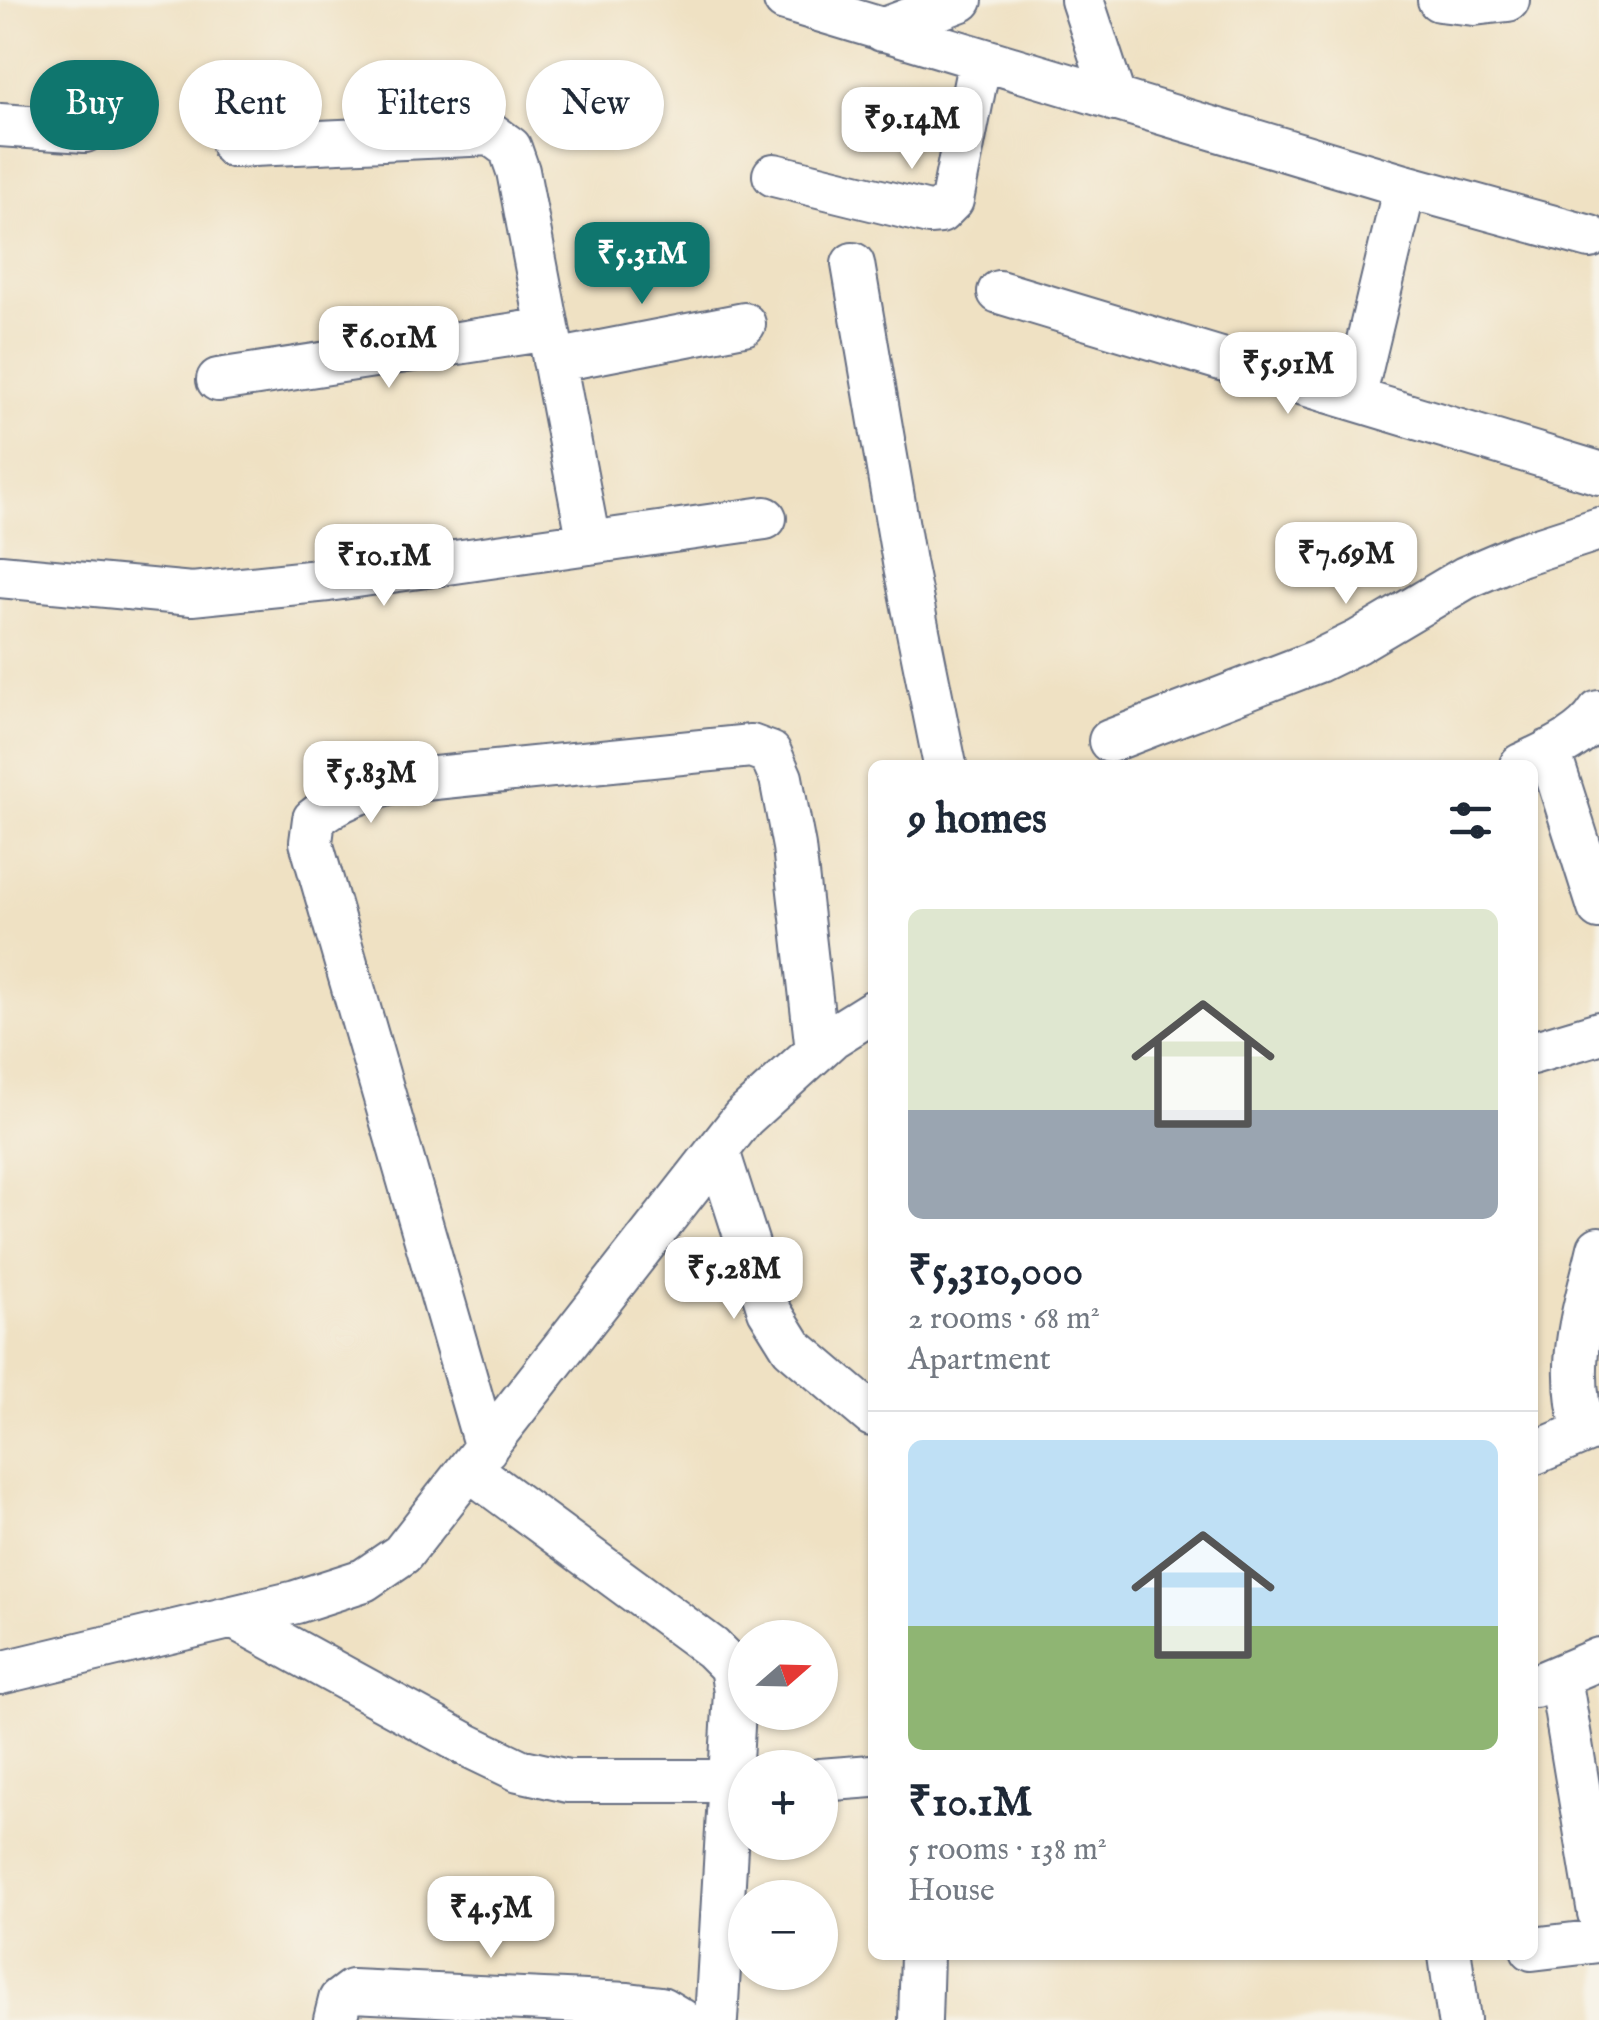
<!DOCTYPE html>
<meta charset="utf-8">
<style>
body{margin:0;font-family:"IM FELL English",serif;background:#f2f2f3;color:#1f2937;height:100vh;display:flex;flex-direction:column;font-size:38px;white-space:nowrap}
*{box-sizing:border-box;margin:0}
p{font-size:32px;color:#747a83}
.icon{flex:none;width:55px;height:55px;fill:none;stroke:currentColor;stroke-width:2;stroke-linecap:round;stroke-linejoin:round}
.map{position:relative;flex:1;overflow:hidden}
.details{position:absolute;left:868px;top:760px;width:670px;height:1200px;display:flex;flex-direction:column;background:#fff;border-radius:15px;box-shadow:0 2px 8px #0004}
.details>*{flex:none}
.hud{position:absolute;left:30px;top:60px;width:688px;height:90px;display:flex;gap:20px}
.needle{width:65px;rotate:70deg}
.fabs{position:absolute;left:728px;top:1620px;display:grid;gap:20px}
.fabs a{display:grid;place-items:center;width:110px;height:110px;border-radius:50%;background:#fff;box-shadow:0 2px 8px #0004;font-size:50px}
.price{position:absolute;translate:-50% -85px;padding:0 22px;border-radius:20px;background:#fff;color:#222;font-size:32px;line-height:65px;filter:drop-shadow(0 2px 5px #0008)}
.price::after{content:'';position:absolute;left:50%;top:60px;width:30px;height:22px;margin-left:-15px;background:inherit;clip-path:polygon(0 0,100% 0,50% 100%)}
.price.selected{background:#0f766e;color:#fff}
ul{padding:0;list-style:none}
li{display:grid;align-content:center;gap:20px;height:530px;padding:0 40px}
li+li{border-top:2px solid #e0e1e3}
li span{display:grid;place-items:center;height:310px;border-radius:15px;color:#555}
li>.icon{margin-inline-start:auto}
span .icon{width:180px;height:180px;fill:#fffc;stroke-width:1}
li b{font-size:42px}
h2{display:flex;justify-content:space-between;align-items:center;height:120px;padding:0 40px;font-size:42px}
.pill{padding:0 35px;border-radius:45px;background:#fff;box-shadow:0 2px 8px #0004;font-size:35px;line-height:90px}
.pill.selected{background:#0f766e;color:#fff}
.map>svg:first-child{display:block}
</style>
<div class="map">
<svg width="1599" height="2020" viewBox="0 0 1599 2020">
<rect width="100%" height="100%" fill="#f7f3e8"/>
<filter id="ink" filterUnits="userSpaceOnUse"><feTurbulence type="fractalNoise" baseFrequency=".01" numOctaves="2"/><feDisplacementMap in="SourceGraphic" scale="20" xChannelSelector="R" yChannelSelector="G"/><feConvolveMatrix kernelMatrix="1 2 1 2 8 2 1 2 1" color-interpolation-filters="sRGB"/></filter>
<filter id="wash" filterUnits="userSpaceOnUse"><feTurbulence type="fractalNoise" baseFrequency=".0048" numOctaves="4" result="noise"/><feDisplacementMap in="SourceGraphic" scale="40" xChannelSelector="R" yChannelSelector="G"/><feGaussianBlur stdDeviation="2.25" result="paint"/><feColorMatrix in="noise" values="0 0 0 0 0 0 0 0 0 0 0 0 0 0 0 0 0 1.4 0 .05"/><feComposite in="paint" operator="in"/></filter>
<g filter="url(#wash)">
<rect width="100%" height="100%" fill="#efe1c3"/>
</g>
<g filter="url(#ink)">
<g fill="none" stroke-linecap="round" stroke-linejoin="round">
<defs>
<path id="street" d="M 785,0 L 1405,186 L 1590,237
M 1082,0 L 1115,100
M 1439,0 L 1474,4 L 1508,0
M 882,30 L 961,0
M 0,125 L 85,131
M 233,146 L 491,134 L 510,148 L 518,171 L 589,543
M 774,175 L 929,213 L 940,212 L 952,200 L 980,59
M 853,264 L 904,562 L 945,765
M 999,292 L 1599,473
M 554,361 L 744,324
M 218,380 L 548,329
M 1354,399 L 1405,186
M 0,576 L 192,594 L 328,580 L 765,518
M 1110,741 L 1318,661 L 1357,642 L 1465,578 L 1519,555 L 1599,529
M 1549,751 L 1599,908
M 1521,765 C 1548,752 1583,738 1599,712
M 1532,1053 L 1599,1033
M 718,1151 L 769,1310 L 792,1347 L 872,1415
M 1584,1432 C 1565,1361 1583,1317 1599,1248
M 486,1448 L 311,842 L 314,819 C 339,798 363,791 395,782 L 751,746 L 770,753 L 781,778 L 794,847 L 817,1051
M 1532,1454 L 1599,1426
M 469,1469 L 712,1648 L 731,1667 L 735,1692 L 716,2020
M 233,1617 L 467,1745 L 519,1770 L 568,1781 L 745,1781
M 0,1673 L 296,1602 L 364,1580 L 402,1554 L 743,1118 L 832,1037 L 872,1012
M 1560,1677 L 1599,1913
M 1535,1686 L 1599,1659
M 820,1780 L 872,1776
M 1532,1949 L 1599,1941
M 1450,1955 L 1459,2020
M 335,2020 L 340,2000 L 352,1991 L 628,2004 L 661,2008 L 681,2020
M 920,2020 L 922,1955"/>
</defs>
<use href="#street" stroke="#656d81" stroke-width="46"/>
<use href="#street" stroke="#fff" stroke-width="42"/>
</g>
</g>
</svg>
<div class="fabs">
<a><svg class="needle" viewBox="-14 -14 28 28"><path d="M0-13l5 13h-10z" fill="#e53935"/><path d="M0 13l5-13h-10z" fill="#747a83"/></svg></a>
<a>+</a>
<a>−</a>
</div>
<b class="price" style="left:912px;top:172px">₹9.14M</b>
<b class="price selected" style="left:642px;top:307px">₹5.31M</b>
<b class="price" style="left:389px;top:391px">₹6.01M</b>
<b class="price" style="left:1288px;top:417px">₹5.91M</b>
<b class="price" style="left:1346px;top:607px">₹7.69M</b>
<b class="price" style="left:384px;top:609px">₹10.1M</b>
<b class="price" style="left:371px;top:826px">₹5.83M</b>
<b class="price" style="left:734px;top:1322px">₹5.28M</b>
<b class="price" style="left:491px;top:1961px">₹4.5M</b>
<div class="hud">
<a class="pill selected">Buy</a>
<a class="pill">Rent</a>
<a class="pill">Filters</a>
<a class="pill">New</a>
</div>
<section class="details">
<h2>9 homes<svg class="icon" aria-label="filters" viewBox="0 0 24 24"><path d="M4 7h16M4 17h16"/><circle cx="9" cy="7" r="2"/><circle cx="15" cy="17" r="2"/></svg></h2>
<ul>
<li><span style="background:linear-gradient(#dfe7d0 65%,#9aa5b1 0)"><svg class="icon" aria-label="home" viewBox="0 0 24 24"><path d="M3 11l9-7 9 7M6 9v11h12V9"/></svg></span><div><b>₹5,310,000</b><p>2 rooms · 68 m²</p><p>Apartment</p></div></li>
<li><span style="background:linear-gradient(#bfe0f5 60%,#8fb573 0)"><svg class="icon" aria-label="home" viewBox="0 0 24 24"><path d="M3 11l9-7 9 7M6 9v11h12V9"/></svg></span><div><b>₹10.1M</b><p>5 rooms · 138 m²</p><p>House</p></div></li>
</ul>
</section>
</div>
